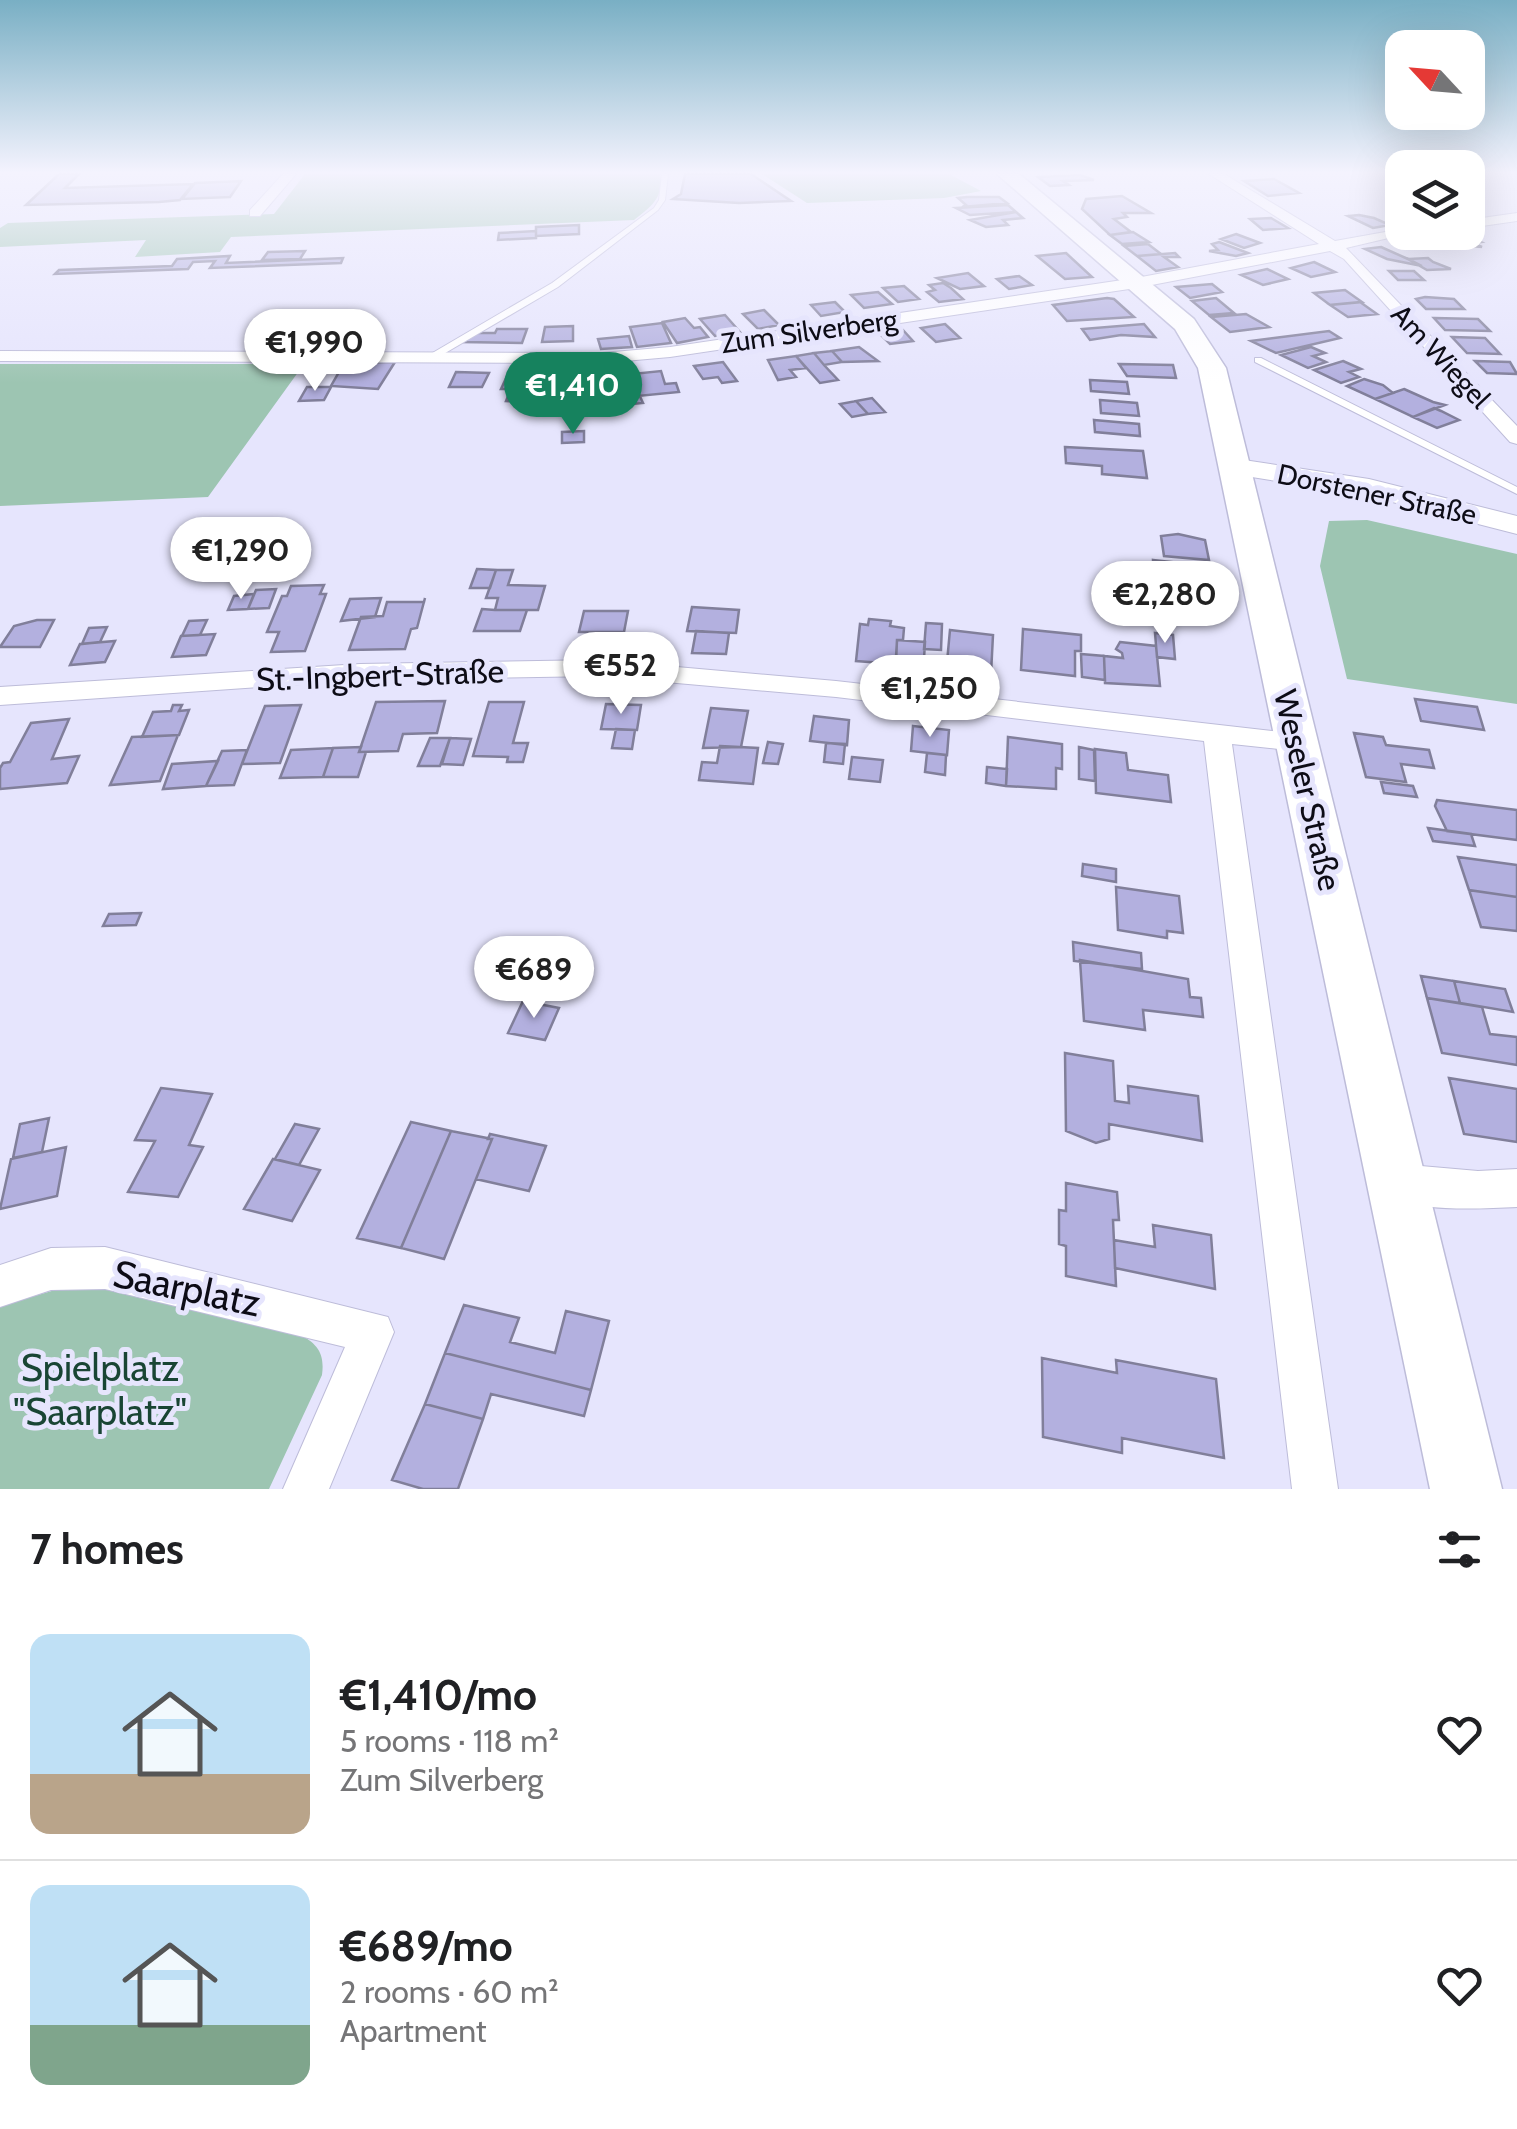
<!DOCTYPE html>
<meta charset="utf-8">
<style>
body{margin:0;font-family:Cabin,sans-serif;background:#f6f6f6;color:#202124;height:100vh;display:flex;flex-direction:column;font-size:38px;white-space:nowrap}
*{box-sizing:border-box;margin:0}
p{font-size:32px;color:#757577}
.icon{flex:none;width:55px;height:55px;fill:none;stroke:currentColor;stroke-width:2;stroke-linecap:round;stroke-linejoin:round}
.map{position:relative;height:1489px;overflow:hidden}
.details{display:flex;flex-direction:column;background:#fff;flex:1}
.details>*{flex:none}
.needle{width:65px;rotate:296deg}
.buttons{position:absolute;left:1385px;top:30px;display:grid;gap:20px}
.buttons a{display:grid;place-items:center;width:100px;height:100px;border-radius:20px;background:#fff;box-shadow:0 10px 40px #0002;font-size:50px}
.price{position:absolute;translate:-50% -85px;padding:0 22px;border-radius:35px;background:#fff;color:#222;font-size:32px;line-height:65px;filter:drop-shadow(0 2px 5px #0008)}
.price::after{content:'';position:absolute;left:50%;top:60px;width:30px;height:22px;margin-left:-15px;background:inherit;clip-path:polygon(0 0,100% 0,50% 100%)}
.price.on{background:#16825e;color:#fff}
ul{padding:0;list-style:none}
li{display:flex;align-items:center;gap:30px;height:250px;padding:0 30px}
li+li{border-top:2px solid #e0e0e0}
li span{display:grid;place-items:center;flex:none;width:280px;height:200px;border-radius:20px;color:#555}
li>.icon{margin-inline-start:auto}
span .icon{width:120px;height:120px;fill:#fffc;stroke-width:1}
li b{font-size:42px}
h2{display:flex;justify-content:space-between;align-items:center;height:120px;padding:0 30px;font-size:42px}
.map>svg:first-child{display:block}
</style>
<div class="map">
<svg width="1517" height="1489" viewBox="0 0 1517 1489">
<rect width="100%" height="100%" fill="#e6e5fd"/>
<path fill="#9dc5b2" d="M 305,174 L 660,174 C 665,197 650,208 634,220 L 231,237 L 220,252 L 135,257 L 146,240 L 0,247 L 0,228 L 8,223 L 274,214 Z
M 762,174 L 949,174 L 981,191 L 944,198 L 807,203 Z
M 0,364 L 304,364 L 208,497 L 0,506 Z
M 1367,520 L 1517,554 L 1517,704 L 1347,679 L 1320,566 L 1329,521 Z
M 98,1287 L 298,1333 C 317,1344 325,1352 322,1375 L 269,1489 L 0,1489 L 0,1306 L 62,1288 Z"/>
<path fill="#b3b0df" stroke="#817f9a" stroke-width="2.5" d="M 59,174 L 79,174 L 65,188 L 193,184 L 180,200 L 159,202 L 26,205 Z
M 685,174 L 751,174 L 791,201 L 739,203 L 673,199 L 681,194 Z
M 1080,175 L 1094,180 L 1063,181 L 1069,185 L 1050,186 L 1038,177 Z
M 1274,179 L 1299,193 L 1268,196 L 1244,181 Z
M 241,181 L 230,197 L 182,199 L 195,183 Z
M 1122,196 L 1151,213 L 1123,213 L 1127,217 L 1114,219 L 1131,232 L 1110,235 L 1082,209 L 1086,199 Z
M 967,197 L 999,197 L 1007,203 L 962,207 L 966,205 L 958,198 Z
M 1008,205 L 1016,212 L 970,215 L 956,208 Z
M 1016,212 L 1023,218 L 1003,220 L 1008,225 L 986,227 L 970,220 Z
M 1359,215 L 1374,218 L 1390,225 L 1373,228 L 1348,216 Z
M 1271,218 L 1288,228 L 1263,230 L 1250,219 Z
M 579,225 L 579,234 L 536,236 L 536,227 Z
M 536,231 L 536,238 L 498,240 L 499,233 Z
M 1133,232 L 1149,242 L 1122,244 L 1110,235 Z
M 1236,234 L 1260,243 L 1244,248 L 1221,239 Z
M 1463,234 L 1481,242 L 1473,243 L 1482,247 L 1459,245 L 1445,236 Z
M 1219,242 L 1248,253 L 1236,256 L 1209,251 L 1218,250 L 1212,244 Z
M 1148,244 L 1161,254 L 1137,256 L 1124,246 Z
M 1381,247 L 1408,259 L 1422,266 L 1387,259 L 1365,249 Z
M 305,251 L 300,259 L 262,260 L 268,252 Z
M 1066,253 L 1092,277 L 1065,279 L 1037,256 Z
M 1175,253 L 1179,257 L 1164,257 L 1178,267 L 1156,271 L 1137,256 Z
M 230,256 L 226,263 L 343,258 L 341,263 L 210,268 L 215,261 L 193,262 L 188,269 L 55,274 L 59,270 L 172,266 L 177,259 Z
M 1428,258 L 1433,262 L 1451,269 L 1427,270 L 1408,259 Z
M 1314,262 L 1335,272 L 1311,277 L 1291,268 Z
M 1267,269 L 1288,279 L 1263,285 L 1241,275 Z
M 1389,271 L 1414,271 L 1424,280 L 1398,280 Z
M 968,273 L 984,286 L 960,289 L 937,278 Z
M 1019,276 L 1032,285 L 1009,289 L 997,279 Z
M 943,283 L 951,288 L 963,299 L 939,302 L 927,292 L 935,290 L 929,285 Z
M 1212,284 L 1222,292 L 1190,298 L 1176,287 Z
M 904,286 L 919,299 L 898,302 L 883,288 Z
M 1345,290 L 1362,302 L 1330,305 L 1314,293 Z
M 878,292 L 892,304 L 864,308 L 851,295 Z
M 1425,297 L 1454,299 L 1464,309 L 1426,309 L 1416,299 Z
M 1107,298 L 1114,299 L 1134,317 L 1067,321 L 1053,305 Z
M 1216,298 L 1234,313 L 1209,315 L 1192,301 Z
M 835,302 L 845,312 L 821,316 L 811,305 Z
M 1360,302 L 1377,314 L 1348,317 L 1330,305 Z
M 764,310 L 779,325 L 758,329 L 743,314 Z
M 1246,314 L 1269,327 L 1230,332 L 1211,317 Z
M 725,315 L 740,332 L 715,336 L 700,319 Z
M 685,318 L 694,328 L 700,327 L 708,337 L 677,343 L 663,322 Z
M 1434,318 L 1478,319 L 1490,331 L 1445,330 Z
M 662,323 L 671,343 L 637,347 L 630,327 Z
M 945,324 L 960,338 L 936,342 L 921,328 Z
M 1144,324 L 1155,337 L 1121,335 L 1090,340 L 1082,329 Z
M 573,326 L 573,341 L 542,342 L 545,327 Z
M 497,329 L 527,329 L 522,343 L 463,342 L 476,333 L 495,333 Z
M 903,330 L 913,341 L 890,344 L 880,334 Z
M 1329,331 L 1340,338 L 1276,353 L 1251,341 Z
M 629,336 L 632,347 L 601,349 L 598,339 Z
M 1452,337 L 1485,338 L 1500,354 L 1467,353 Z
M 859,347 L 878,361 L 842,362 L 832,351 Z
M 1311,347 L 1325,353 L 1313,356 L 1326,362 L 1308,368 L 1281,355 Z
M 832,351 L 842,362 L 824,365 L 814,353 Z
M 814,353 L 824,365 L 838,380 L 820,383 L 796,356 Z
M 796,356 L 806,368 L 790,370 L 796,377 L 778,380 L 768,360 Z
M 1343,361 L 1361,369 L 1349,372 L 1359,377 L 1341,383 L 1314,370 Z
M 1475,361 L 1510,362 L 1517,374 L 1487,373 Z
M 395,362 L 378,389 L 331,386 L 339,372 L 350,372 L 355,363 Z
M 723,362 L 737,381 L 722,383 L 718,377 L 703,379 L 694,366 Z
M 1119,364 L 1173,365 L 1176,378 L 1127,376 Z
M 661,371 L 665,384 L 676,383 L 679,392 L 638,396 L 632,374 Z
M 456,372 L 489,373 L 482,387 L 449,387 Z
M 508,374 L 542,374 L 529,402 L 506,401 L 511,389 L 501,389 Z
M 569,375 L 604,375 L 602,382 L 610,384 L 601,387 L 592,403 L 566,402 L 568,397 L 561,397 Z
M 1364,379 L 1383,385 L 1393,393 L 1375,399 L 1347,386 Z
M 1090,380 L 1127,382 L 1129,394 L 1091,391 Z
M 307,387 L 331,387 L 324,400 L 299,401 Z
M 636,388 L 643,403 L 622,405 L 618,390 Z
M 1404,389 L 1433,402 L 1445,405 L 1413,417 L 1375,399 Z
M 872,398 L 885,412 L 868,414 L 856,401 Z
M 1100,400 L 1137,403 L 1139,416 L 1101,413 Z
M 856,401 L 868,414 L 852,417 L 840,404 Z
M 1434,408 L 1441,411 L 1459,420 L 1437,428 L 1413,417 Z
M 1094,420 L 1139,424 L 1140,436 L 1095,432 Z
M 584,431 L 584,442 L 562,443 L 562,432 Z
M 1065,447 L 1143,451 L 1147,478 L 1102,474 L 1102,466 L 1066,463 Z
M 1178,534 L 1205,540 L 1209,560 L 1164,556 L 1161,536 Z
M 1153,560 L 1215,567 L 1220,593 L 1154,586 Z
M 477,569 L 496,570 L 490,588 L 470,588 Z
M 496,570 L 513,570 L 508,585 L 545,586 L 538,610 L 495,610 L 498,598 L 486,598 Z
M 324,585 L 320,594 L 326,594 L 305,651 L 271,652 L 279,632 L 267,632 L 282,596 L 287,596 L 291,586 Z
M 276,589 L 269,608 L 248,609 L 256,590 Z
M 254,594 L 248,609 L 228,610 L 234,596 Z
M 381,598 L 375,617 L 341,621 L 350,599 Z
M 425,598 L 417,628 L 411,629 L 405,649 L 349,650 L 361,617 L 383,616 L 387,602 L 424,602 Z
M 692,607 L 739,610 L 736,633 L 687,631 Z
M 482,609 L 495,610 L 527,610 L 520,631 L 474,631 Z
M 584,611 L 628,611 L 624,632 L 579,632 Z
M 869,619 L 891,621 L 890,626 L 904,628 L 903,640 L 897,640 L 896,664 L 856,661 L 860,624 L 868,625 Z
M 37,620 L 54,620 L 40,647 L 0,647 L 14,626 Z
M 207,620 L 200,635 L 182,636 L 189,621 Z
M 926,623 L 942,624 L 941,650 L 924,649 Z
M 107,627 L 100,642 L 82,644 L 89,628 Z
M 1023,629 L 1081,635 L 1081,651 L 1075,651 L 1075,676 L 1021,670 Z
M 950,630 L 993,635 L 991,674 L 946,673 Z
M 696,631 L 729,633 L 726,654 L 692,653 Z
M 1155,633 L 1173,635 L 1175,659 L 1157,657 Z
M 215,634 L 206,655 L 172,657 L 181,636 Z
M 897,640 L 925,642 L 924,659 L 896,657 Z
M 115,641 L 105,662 L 70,665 L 80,644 Z
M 1120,642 L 1156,646 L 1160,686 L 1105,683 L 1104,656 L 1123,658 L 1122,653 L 1116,649 Z
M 1081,654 L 1104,656 L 1105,680 L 1082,677 Z
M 1415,699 L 1477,707 L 1484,730 L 1421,721 Z
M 445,701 L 437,733 L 403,734 L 398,751 L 359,752 L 376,702 Z
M 489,702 L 524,702 L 513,743 L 528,743 L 523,762 L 507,762 L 508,757 L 473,756 Z
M 606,704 L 641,705 L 637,730 L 601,729 Z
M 173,705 L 182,705 L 179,711 L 189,710 L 179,735 L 142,737 L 153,712 L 171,711 Z
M 301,705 L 280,763 L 242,764 L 265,706 Z
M 711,708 L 748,711 L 741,747 L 703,748 Z
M 814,716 L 849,720 L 847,745 L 810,741 Z
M 69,719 L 52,759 L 79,756 L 67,783 L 0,789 L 0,768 L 3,763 L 10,762 L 31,723 Z
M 913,726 L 949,730 L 947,755 L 911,751 Z
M 616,729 L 635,730 L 632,749 L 612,748 Z
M 1354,733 L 1383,737 L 1386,745 L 1429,750 L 1434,768 L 1401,764 L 1406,782 L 1366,777 Z
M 178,735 L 160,781 L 110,785 L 132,737 Z
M 1008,737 L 1062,744 L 1062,769 L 1056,768 L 1056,789 L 1006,786 Z
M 430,738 L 450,738 L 440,766 L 418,766 Z
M 450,738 L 471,739 L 463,765 L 442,764 Z
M 768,742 L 783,744 L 778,764 L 763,763 Z
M 826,743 L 845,744 L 843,764 L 824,762 Z
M 720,746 L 758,748 L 753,784 L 699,780 L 702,762 L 717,763 Z
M 361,747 L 359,752 L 366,752 L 358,777 L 323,777 L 333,748 Z
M 1079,747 L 1094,750 L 1095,781 L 1079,779 Z
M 333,748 L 323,777 L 280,778 L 291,750 Z
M 1095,749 L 1126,753 L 1128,770 L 1168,775 L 1171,802 L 1096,793 Z
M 247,750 L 234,785 L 206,786 L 222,751 Z
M 927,753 L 946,755 L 945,775 L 925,772 Z
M 852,757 L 883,760 L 880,782 L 849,779 Z
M 218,761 L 206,786 L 163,789 L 172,764 Z
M 987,767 L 1007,769 L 1006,786 L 986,783 Z
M 1381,782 L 1413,786 L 1417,797 L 1384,793 Z
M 1437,800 L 1517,810 L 1517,840 L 1447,831 L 1435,806 Z
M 1428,828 L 1471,834 L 1475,846 L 1433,841 Z
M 1458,857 L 1517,865 L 1517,897 L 1469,890 Z
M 1083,864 L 1116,869 L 1116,882 L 1082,876 Z
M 1116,887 L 1179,896 L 1183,933 L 1167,931 L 1167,938 L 1118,930 Z
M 1469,890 L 1517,897 L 1517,931 L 1481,927 Z
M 141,913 L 136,925 L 103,926 L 109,914 Z
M 1073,942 L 1141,953 L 1142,969 L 1074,961 Z
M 1080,960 L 1188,979 L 1190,997 L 1201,998 L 1203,1017 L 1143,1010 L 1145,1030 L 1084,1021 Z
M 1421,976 L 1454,981 L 1460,1003 L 1427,998 Z
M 1454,981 L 1505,989 L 1513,1012 L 1460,1003 Z
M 1427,998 L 1482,1007 L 1490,1034 L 1517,1037 L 1517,1065 L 1442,1053 Z
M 523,1001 L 559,1008 L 545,1040 L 508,1033 Z
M 1065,1053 L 1113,1061 L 1115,1101 L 1129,1103 L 1128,1086 L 1198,1096 L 1202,1141 L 1109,1124 L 1109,1139 L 1096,1143 L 1066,1131 Z
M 1449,1078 L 1517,1089 L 1517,1142 L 1464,1134 Z
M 161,1088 L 212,1094 L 189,1145 L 203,1147 L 178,1197 L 128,1192 L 155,1141 L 135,1140 Z
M 49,1118 L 42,1152 L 13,1158 L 20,1124 Z
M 411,1122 L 451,1131 L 401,1248 L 357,1238 Z
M 295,1124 L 319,1129 L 299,1165 L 275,1159 Z
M 451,1131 L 492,1139 L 444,1259 L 401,1248 Z
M 490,1134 L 546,1146 L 529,1191 L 476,1179 L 492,1139 L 488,1139 Z
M 66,1147 L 57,1196 L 0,1209 L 11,1159 Z
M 273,1159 L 320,1170 L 292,1221 L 244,1209 Z
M 1066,1183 L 1117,1192 L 1119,1220 L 1113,1220 L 1116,1286 L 1066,1276 L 1066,1246 L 1059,1244 L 1059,1210 L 1066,1211 Z
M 1153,1225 L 1211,1235 L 1215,1289 L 1115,1268 L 1114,1240 L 1155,1247 Z
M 464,1305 L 519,1318 L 510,1342 L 555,1353 L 566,1311 L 609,1321 L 591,1390 L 445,1353 Z
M 445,1353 L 591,1390 L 584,1416 L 491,1394 L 483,1419 L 425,1404 Z
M 1042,1358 L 1117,1373 L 1116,1360 L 1216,1379 L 1224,1458 L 1122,1438 L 1122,1453 L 1043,1437 Z
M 425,1404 L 483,1419 L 458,1489 L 423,1489 L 392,1480 Z"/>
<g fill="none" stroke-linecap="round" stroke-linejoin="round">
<defs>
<path id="service" d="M 662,174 L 668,174 L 665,200 L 658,210 L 558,287 L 435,359 L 429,359 L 429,355 L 552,283 L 654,208 L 659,200 Z
M 1255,358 L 1261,358 L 1517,487 L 1517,494 L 1255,362 Z"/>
<path id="minor" d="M 283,174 L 296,174 L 260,216 L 250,216 L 250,210 Z
M 1209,174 L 1224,174 L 1335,241 L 1402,229 L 1402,232 L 1414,232 L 1346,248 L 1517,426 L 1517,444 L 1510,442 L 1344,259 L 1330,251 L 1136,288 L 670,357 L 602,363 L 0,361 L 0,351 L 602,353 L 670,347 L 1136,278 L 1319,244 Z
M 1517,213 L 1517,221 L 1468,228 L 1468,220 Z
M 598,660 L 836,681 L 1307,735 L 1311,742 L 1307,749 L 1297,751 L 1232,744 L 1338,1489 L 1292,1489 L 1204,741 L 836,697 L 598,676 L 360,680 L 0,705 L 0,687 L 360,664 Z
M 1398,1164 L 1478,1171 L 1517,1169 L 1517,1207 C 1475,1209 1423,1212 1384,1196 L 1379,1183 L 1384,1170 Z
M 105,1247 L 388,1317 L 394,1332 L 329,1489 L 283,1489 L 345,1347 L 105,1289 L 51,1290 L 0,1307 L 0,1265 L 51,1248 Z"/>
<path id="secondary" d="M 1237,459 L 1369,479 L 1517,516 L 1517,534 L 1369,496 L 1227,473 L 1223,467 Z"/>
<path id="primary" d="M 997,174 L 1019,174 L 1194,319 L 1226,368 L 1502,1489 L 1430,1489 L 1198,368 L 1175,329 Z"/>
</defs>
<use href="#service" stroke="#bdbcd9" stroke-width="2"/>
<use href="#minor" stroke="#bdbcd9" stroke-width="2"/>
<use href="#secondary" stroke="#bdbcd9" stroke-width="2"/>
<use href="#primary" stroke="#bdbcd9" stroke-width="3"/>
<use href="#service" fill="#fff" fill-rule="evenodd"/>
<use href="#minor" fill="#fff" fill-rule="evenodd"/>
<use href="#secondary" fill="#fff" fill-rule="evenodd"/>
<use href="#primary" fill="#fff" fill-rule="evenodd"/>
</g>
<linearGradient id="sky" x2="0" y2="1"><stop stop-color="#79afc4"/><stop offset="0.45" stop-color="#f4f3fe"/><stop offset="1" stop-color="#f4f3fe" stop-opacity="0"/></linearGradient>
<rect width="1517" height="383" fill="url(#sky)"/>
<g text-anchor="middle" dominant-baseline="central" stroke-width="10" stroke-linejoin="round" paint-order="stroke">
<g font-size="28" fill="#0d0c16" stroke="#e6e5fd">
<text transform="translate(809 331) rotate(-8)">Zum Silverberg</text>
<text transform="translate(1441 356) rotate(47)">Am Wiegel</text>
<text transform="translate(1377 494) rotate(12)">Dorstener Straße</text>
</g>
<g font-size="32" fill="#0d0c16" stroke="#e6e5fd">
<text transform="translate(380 675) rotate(-2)">St.-Ingbert-Straße</text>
<text transform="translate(1308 790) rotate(77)">Weseler Straße</text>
</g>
<g font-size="38" fill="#0d0c16" stroke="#e6e5fd">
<text transform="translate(187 1288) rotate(12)">Saarplatz</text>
</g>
<g font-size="38" fill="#194534" stroke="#e6e5fd">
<text x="100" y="1367">Spielplatz<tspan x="100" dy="44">"Saarplatz"</tspan></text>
</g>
</g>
</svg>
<div class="buttons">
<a><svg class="needle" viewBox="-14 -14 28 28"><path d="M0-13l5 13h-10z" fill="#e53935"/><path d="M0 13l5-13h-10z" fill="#757577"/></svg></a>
<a><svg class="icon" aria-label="layers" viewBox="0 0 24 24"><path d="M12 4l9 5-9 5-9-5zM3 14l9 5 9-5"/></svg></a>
</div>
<b class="price" style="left:315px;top:394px">€1,990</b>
<b class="price on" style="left:573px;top:437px">€1,410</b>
<b class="price" style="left:241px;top:602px">€1,290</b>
<b class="price" style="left:1165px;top:646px">€2,280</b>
<b class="price" style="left:621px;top:717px">€552</b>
<b class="price" style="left:930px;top:740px">€1,250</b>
<b class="price" style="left:534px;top:1021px">€689</b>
</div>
<section class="details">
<h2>7 homes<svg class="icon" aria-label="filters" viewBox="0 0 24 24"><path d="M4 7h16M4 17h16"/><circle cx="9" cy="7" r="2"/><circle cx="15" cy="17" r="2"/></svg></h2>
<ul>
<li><span style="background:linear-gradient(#bfe0f5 70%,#b9a48a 0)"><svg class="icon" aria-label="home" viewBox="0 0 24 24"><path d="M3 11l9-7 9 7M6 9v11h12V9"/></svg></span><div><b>€1,410/mo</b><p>5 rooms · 118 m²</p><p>Zum Silverberg</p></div><svg class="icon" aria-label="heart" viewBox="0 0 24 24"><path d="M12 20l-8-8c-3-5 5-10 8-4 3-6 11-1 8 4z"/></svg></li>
<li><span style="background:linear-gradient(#bfe0f5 70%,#7fa58c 0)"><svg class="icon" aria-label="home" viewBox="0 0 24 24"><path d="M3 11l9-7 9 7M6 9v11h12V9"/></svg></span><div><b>€689/mo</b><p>2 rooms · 60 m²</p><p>Apartment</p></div><svg class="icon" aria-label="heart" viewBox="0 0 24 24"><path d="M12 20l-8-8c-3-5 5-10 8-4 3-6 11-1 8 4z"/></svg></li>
</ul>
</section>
